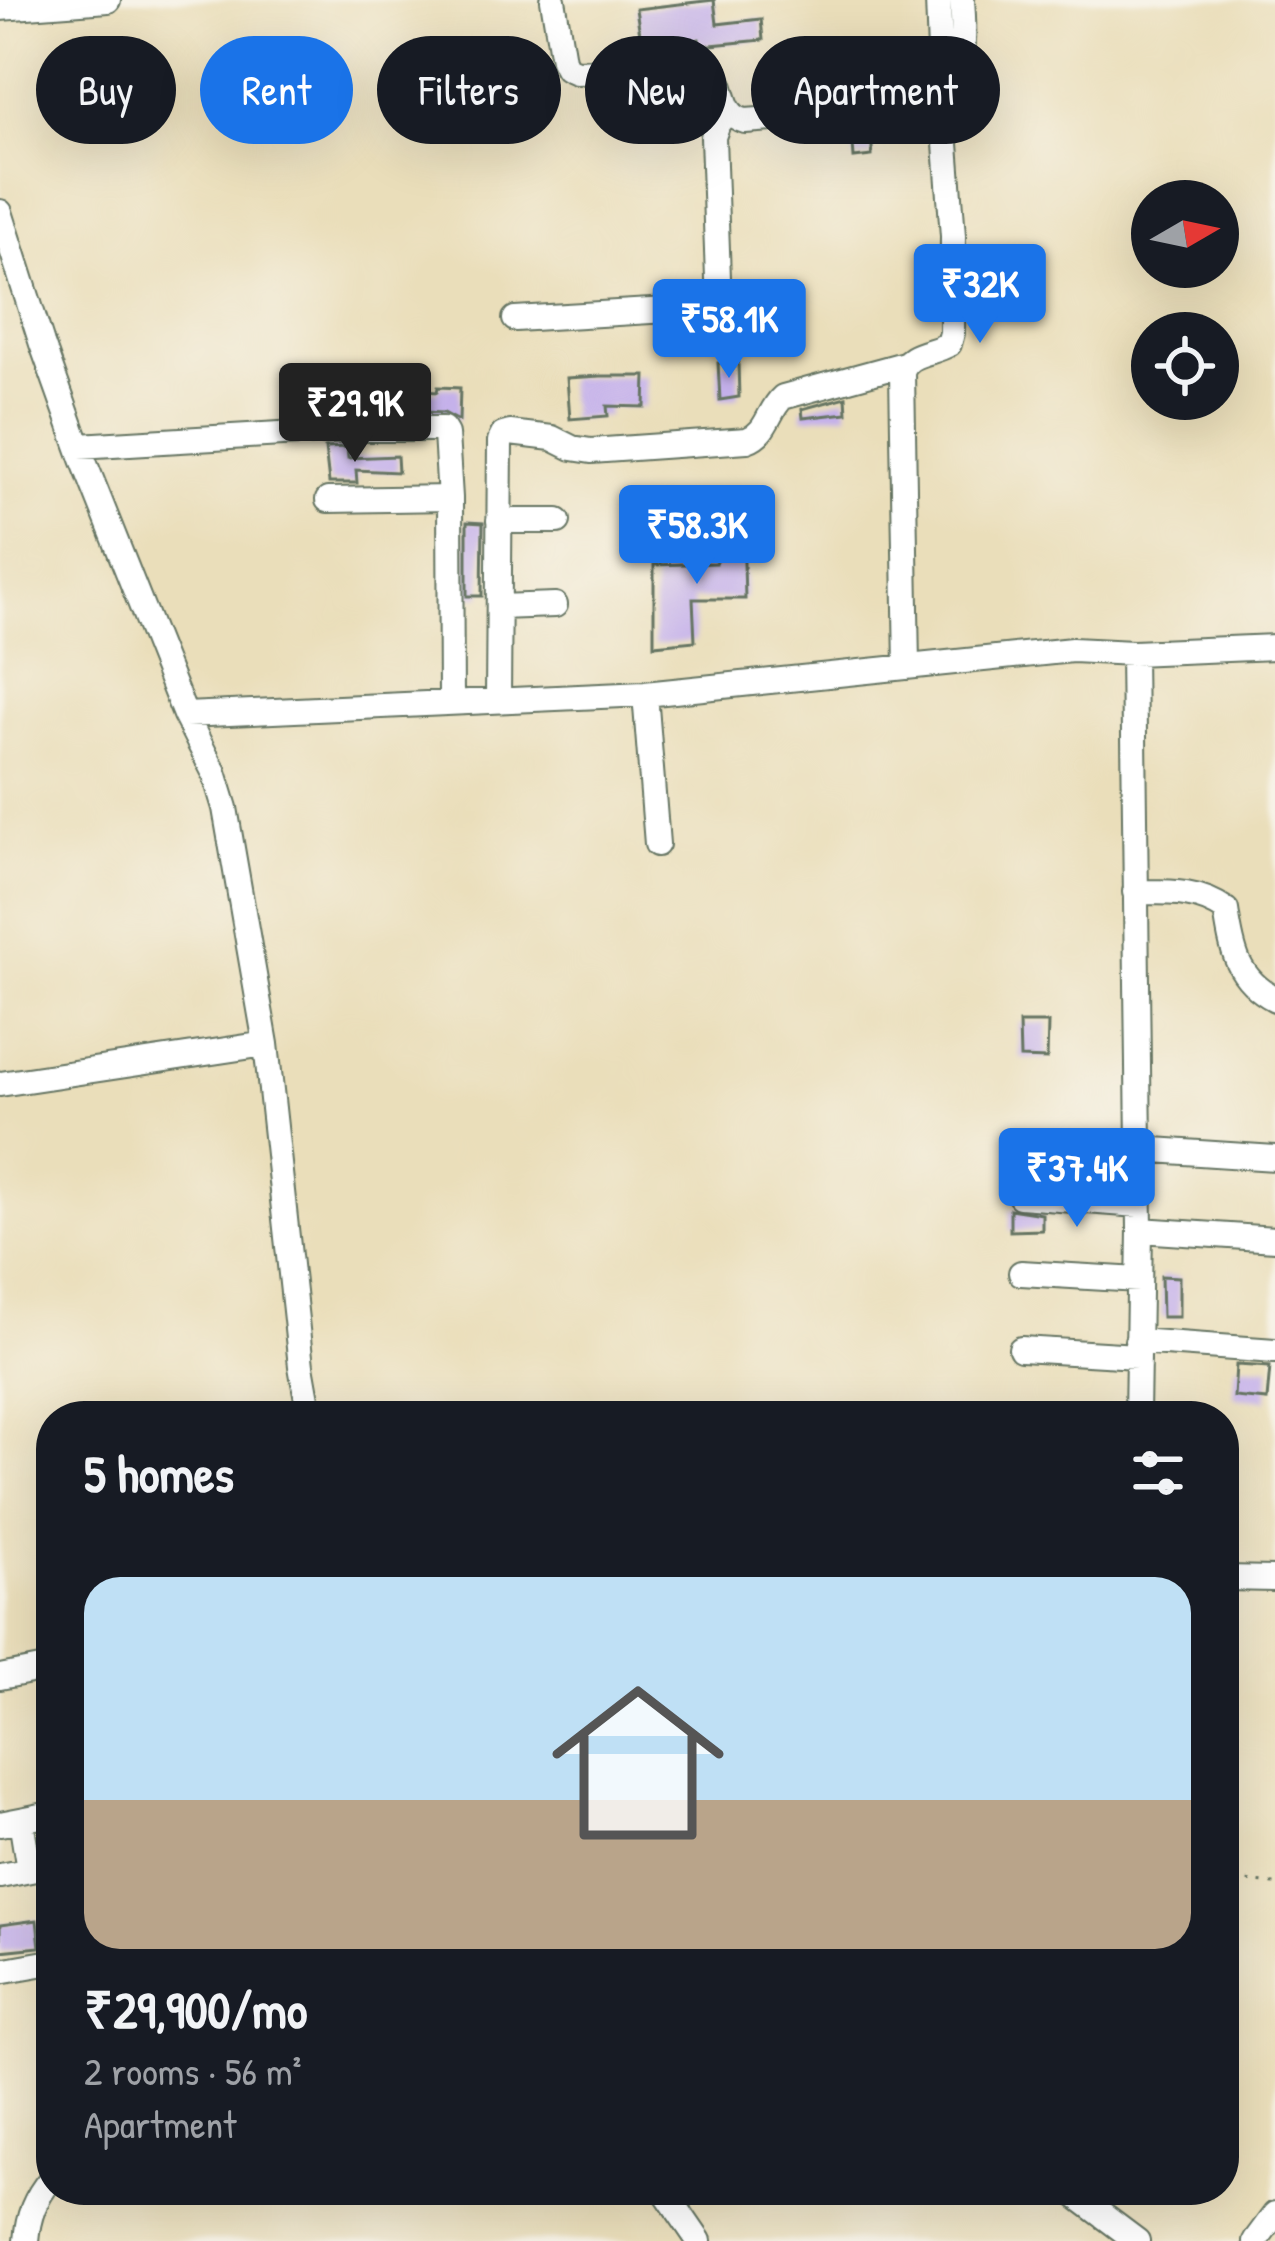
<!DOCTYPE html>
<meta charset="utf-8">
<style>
body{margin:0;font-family:"Patrick Hand",sans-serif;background:#242831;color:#f1f3f6;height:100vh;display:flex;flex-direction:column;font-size:45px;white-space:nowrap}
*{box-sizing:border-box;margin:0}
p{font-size:39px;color:#9ea1a6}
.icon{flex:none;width:66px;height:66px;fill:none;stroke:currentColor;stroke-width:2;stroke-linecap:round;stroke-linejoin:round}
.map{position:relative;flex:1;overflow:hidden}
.panel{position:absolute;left:36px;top:1401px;width:1203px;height:804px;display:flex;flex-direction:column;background:#171b24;border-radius:48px;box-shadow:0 12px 48px #0002}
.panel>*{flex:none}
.hud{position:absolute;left:36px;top:36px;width:1203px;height:108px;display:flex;gap:24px}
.needle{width:78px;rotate:81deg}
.fabs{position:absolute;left:1131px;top:180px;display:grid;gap:24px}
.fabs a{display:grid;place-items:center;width:108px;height:108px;border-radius:50%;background:#171b24;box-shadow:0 12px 48px #0002;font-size:60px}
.price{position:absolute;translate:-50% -102px;padding:0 27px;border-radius:12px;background:#1a73e8;color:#fff;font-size:39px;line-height:78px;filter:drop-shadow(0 3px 6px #0008)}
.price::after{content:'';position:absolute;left:50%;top:72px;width:36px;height:27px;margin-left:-18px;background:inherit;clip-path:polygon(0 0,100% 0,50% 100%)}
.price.active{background:#222;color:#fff}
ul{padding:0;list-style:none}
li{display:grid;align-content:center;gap:24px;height:636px;padding:0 48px}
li+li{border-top:3px solid #363941}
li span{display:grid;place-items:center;height:372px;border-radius:36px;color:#555}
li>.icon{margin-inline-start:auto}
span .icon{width:216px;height:216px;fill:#fffc;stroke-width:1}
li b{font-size:51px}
h2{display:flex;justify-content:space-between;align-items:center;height:144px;padding:0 48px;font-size:51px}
.tag{padding:0 42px;border-radius:54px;background:#171b24;box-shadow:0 12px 48px #0002;font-size:42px;line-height:108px}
.tag.active{background:#1a73e8;color:#fff}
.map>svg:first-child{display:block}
</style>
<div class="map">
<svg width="1275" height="2241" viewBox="0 0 1275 2241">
<rect width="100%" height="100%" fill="#f7f3e8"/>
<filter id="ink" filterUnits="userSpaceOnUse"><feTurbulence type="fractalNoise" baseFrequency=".00833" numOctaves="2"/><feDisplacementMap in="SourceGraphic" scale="24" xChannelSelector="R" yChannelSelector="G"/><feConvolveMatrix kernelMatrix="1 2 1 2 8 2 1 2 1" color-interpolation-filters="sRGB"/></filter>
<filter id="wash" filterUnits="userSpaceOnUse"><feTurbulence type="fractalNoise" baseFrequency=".004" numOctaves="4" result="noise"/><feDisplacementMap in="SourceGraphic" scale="48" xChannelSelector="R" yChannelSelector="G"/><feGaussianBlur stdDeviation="2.7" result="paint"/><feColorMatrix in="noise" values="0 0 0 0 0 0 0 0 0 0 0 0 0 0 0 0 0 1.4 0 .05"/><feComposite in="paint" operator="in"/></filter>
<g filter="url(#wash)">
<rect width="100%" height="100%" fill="#eadeba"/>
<g id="blocks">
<path fill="#c4b0ea" d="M 714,0 L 717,24 L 761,19 L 763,40 L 700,46 L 699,39 L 643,53 L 636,9 Z
M 648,86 L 651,123 L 622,125 L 619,87 Z
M 872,129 L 872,156 L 854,158 L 852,130 Z
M 718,363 L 738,363 L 739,397 L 720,400 Z
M 601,376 L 646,376 L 645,407 L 607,406 L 608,416 L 570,419 L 567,378 Z
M 438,387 L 460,388 L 459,421 L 444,413 L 424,412 L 425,391 L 437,392 Z
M 846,397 L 847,413 L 803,418 L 802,409 Z
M 347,447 L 348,458 L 397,456 L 398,472 L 356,470 L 357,483 L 329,483 L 325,448 Z
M 467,522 L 483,523 L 482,596 L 467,596 Z
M 715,528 L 743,528 L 745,599 L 693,599 L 695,641 L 654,645 L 654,565 L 716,563 Z
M 1019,1023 L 1048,1023 L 1047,1059 L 1020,1058 Z
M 1082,1151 L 1123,1156 L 1123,1184 L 1081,1184 Z
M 1010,1209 L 1042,1214 L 1042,1230 L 1010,1231 Z
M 1161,1276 L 1179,1277 L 1179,1317 L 1162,1317 Z
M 1236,1365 L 1270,1367 L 1267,1400 L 1234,1397 Z
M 37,1920 L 40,1947 L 0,1951 L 0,1925 Z"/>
</g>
</g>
<g filter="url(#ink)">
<use href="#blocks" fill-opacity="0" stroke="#667563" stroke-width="3"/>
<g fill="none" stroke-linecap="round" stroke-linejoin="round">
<defs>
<path id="minor" d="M 553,0 L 563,60 L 567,68 L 576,72 L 707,67 C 729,81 717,114 745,121 L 943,107 C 963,60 966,51 962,0
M 0,8 L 108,0
M 0,212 L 42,344 L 83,459 L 185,715 L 214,772 L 225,808 L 266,1044 L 301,1366 L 310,1416
M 515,319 L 719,307 L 713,137 L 718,123 L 728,111
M 79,446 L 365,429 L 443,429 L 446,434 L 450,498 L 451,702
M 328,500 L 450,498
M 499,521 L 558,521
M 499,607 L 555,605
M 1133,653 L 1140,1230 L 1137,1416
M 907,667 L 902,372 C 907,352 933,354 949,344 L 952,333 L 953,236 L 941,78 L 938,0
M 645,694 L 657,844
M 498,700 L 500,441 L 503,435 L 510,433 L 552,438 L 572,448 L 591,451 L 747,440 C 768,433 768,410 783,397 L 904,364
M 185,715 L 645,694 L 1072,650 L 1133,653 L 1275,647
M 1135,892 C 1168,892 1198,890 1226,910 C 1232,951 1237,979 1275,999
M 0,1084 L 266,1044
M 1139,1149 L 1275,1158
M 1020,1196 L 1139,1205
M 1140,1230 L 1275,1239
M 1021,1273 L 1139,1280
M 1137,1341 L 1275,1351
M 1021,1349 L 1137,1356
M 1224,1578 L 1275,1579
M 0,1677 L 51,1667
M 21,1820 L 29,1870
M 0,1824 L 51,1814
M 0,1876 L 51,1866
M 0,1971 L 51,1962
M 664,2190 L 699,2241
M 1069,2190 L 1137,2241
M 26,2241 C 28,2216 35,2198 51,2179
M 1255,2241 L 1275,2214"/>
</defs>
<use href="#minor" stroke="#667563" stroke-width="28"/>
<path stroke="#667563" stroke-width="3" stroke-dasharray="3 9" stroke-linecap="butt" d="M 1224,1885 L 1244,1881 L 1275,1884"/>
<use href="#minor" stroke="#fff" stroke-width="24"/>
</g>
</g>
</svg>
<div class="fabs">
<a><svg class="needle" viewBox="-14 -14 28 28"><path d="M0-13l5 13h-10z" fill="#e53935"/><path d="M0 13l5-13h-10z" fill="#9ea1a6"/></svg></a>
<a><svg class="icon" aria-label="locate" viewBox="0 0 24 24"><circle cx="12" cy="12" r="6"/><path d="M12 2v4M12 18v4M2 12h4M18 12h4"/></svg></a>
</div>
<b class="price" style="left:980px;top:346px">₹32K</b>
<b class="price" style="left:729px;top:381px">₹58.1K</b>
<b class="price active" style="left:355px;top:465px">₹29.9K</b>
<b class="price" style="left:697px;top:587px">₹58.3K</b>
<b class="price" style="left:1077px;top:1230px">₹37.4K</b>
<div class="hud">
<a class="tag">Buy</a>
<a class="tag active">Rent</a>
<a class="tag">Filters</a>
<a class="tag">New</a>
<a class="tag">Apartment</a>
</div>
<section class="panel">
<h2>5 homes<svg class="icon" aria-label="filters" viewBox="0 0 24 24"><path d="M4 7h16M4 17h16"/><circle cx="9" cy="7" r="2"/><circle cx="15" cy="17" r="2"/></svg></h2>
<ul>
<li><span style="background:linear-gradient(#bfe0f5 60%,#b9a48a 0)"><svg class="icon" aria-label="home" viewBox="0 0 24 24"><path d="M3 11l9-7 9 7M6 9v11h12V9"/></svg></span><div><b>₹29,900/mo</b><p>2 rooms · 56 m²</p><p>Apartment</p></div></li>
</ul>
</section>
</div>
